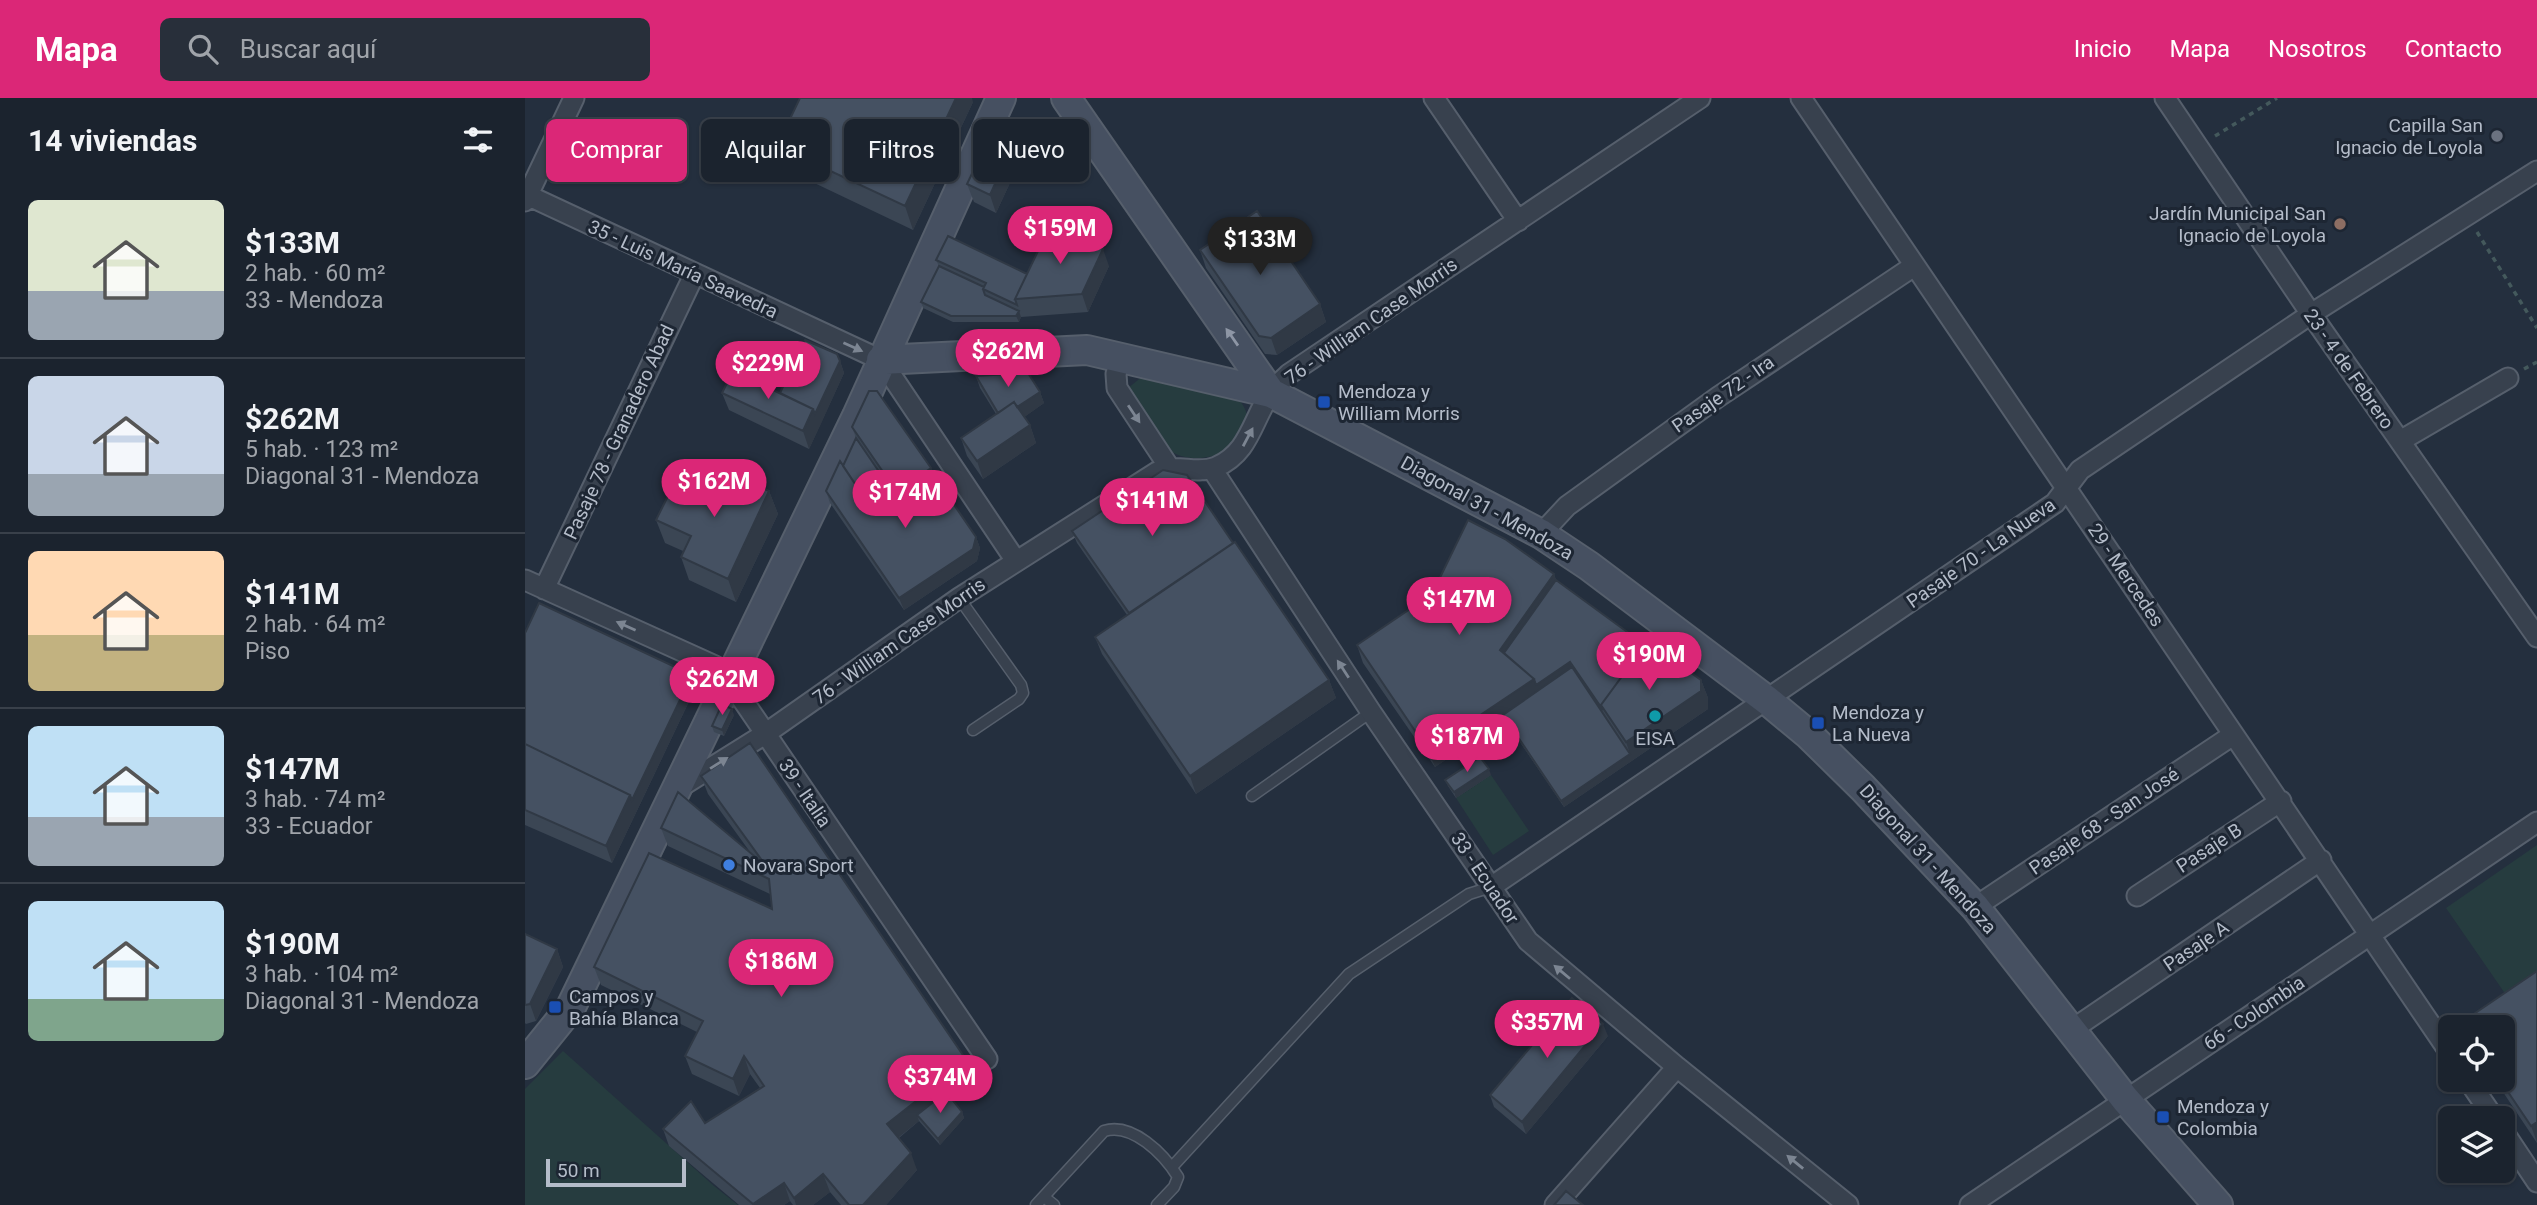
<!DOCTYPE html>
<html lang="es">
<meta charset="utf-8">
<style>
body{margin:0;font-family:Roboto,sans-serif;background:#282f3a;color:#f1f3f6;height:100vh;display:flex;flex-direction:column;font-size:26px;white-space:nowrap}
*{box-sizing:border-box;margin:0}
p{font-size:23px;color:#a0a4aa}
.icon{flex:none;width:38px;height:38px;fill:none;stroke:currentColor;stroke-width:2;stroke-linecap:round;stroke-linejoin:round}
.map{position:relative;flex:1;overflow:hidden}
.sheet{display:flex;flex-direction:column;background:#1b232e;width:525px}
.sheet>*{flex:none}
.top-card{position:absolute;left:21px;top:21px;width:665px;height:63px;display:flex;gap:14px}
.fabs{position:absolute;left:1913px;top:917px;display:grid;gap:14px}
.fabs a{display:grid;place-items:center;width:77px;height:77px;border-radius:10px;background:#1b232e;box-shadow:0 2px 5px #0004,0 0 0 2px #39404a;font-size:35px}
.scale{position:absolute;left:21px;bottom:18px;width:140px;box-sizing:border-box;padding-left:7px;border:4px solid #b4bcc9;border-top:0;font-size:19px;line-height:24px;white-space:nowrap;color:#b4bcc9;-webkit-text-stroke:5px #1d2633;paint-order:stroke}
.price{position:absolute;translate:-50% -60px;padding:0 16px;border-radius:24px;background:#db2777;color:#fff;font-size:23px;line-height:46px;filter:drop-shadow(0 2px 4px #0008)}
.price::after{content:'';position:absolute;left:50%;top:42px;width:21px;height:16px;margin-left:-10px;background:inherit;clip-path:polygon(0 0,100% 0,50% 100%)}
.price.active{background:#222;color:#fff}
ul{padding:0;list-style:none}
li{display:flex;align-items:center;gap:21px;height:175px;padding:0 28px}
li+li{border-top:2px solid #39404a}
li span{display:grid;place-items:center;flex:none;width:196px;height:140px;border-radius:10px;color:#555}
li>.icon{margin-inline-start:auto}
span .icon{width:84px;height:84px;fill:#fffc;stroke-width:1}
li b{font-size:30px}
h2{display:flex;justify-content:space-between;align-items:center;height:84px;padding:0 28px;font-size:30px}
.pill{padding:0 24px;border-radius:10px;background:#1b232e;box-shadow:0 2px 5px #0004,0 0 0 2px #39404a;font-size:24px;line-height:63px}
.pill.active{background:#db2777;color:#fff}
header{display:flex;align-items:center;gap:42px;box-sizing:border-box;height:98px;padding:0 35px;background:#db2777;color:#fff}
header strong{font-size:33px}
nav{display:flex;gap:38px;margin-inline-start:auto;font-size:24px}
.search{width:490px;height:63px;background:#282f3a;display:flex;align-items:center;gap:18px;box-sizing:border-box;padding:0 24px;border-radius:10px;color:#a0a4aa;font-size:26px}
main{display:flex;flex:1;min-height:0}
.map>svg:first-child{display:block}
</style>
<header>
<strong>Mapa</strong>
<div class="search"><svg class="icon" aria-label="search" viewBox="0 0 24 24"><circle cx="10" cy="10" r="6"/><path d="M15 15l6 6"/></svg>Buscar aquí</div>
<nav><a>Inicio</a><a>Mapa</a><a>Nosotros</a><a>Contacto</a></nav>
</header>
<main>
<section class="sheet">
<h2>14 viviendas<svg class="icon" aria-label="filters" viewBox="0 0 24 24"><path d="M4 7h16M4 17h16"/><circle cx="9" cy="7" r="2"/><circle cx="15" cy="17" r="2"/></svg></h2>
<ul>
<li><span style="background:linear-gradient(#dfe7d0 65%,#9aa5b1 0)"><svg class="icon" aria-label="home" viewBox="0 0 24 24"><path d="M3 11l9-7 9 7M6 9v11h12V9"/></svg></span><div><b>$133M</b><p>2 hab. · 60 m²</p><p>33 - Mendoza</p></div></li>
<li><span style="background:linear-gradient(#c9d6e8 70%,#9aa5b1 0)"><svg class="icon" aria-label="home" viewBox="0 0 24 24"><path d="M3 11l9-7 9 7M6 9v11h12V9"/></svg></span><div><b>$262M</b><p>5 hab. · 123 m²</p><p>Diagonal 31 - Mendoza</p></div></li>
<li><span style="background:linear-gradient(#ffd9b3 60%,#c2b280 0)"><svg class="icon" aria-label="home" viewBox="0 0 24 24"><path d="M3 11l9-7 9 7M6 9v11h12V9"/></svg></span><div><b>$141M</b><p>2 hab. · 64 m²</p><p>Piso</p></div></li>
<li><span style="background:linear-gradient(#bfe0f5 65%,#9aa5b1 0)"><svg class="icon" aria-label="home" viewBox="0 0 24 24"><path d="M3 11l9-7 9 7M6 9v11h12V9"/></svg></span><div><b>$147M</b><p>3 hab. · 74 m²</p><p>33 - Ecuador</p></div></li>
<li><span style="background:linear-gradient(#bfe0f5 70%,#7fa58c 0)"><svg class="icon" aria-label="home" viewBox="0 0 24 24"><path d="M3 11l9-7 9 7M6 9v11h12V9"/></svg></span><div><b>$190M</b><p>3 hab. · 104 m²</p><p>Diagonal 31 - Mendoza</p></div></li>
</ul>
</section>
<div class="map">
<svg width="2012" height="1107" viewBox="0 0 2012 1107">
<rect width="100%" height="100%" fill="#242f3e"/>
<path fill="#263c3f" d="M 618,278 L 714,302 C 747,340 677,379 641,350 C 628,341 612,304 603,290 Z
M 966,677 L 1004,733 L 968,757 L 931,700 Z
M 2012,747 L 2012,895 L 1990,910 L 1921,810 Z
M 38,953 L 189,1088 L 213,1107 L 0,1107 L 0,991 Z"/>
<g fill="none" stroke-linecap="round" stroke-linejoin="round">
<defs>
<path id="lane" d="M 434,500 L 496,587 L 498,595 L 494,601 L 448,632
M 727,698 L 846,614
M 647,1069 L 824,876 L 944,796 L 966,789
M 519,1099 L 529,1107
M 511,1107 L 579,1033 C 607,1024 639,1056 653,1079 L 649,1089 L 632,1107"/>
<path id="street" d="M 909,0 L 993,123
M 1276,0 L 1925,955
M 1640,0 L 1786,216 L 2012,539
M 0,96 L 356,262 L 491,463
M 0,103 L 49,0
M 596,259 L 591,276 L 592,290 L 644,369
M 1875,343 L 1983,280
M 687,371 L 846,614 L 1003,843 L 1152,969 L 1323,1107
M 1016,436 L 1042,408 L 1193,299 L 1389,168
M 0,482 L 190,568 L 204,582 L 462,961
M 19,491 L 169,177
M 152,691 L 240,636 L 434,500 L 632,374 C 651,365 672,377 691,369 C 724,355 727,323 745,296 C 750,288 758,282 764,276 L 1175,0
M 966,789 L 1530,405 L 1555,372 L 1786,216 L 2012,73
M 1612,798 L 1756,703
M 1450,809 L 1708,637
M 1545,933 L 1796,762
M 1943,982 L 1969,1020
M 1978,1033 L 2012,1084
M 1030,1107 L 1152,969
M 1445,1107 L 2012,724"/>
<path id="secondary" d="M 541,0 L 746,295
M 356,262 L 562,252 L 746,295 L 1016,436 L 1064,468 L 1243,603 L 1284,637 L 1338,690 L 1450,809 L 1600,1001 L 1693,1107
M 0,966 L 46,909 L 332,318 L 476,0"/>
</defs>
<use href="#lane" stroke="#565f6c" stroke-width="13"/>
<use href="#street" stroke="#565f6c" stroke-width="23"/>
<use href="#secondary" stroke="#565f6c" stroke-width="32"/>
<path stroke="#44595c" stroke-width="3.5" stroke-dasharray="5 5" stroke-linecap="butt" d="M 1690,38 L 1752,0
M 1952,134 L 2012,230
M 1999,271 L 2012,264"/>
<use href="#lane" stroke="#38414e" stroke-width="10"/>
<use href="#street" stroke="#38414e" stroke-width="19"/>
<use href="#secondary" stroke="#465061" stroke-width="28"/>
</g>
<path fill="#3b4654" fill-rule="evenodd" d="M 448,4 L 388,132 L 260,71 L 252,48 Z
M 489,68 L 488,70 L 490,74 L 471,115 L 449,104 L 442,86 Z
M 675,152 L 795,206 L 801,224 L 752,257 L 740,256 L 681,170 Z
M 411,162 L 502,176 L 584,168 L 563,214 L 496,219 L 494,224 L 428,224 L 398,210 L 396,204 L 414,168 Z
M 315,263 L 319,275 L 284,351 L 204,312 L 197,295 L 255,295 Z
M 451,278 L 515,294 L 519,305 L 499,319 L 505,327 L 511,345 L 458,381 L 442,358 L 436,340 L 471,316 L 455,290 Z
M 327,329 L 406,370 L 408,376 L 451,439 L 455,450 L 452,463 L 379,512 L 305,405 L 301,393 L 318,368 L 331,340 ZM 361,387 L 369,398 L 359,405 L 352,394 Z
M 187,393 L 244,393 L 253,416 L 211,504 L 164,482 L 156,459 L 158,453 L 140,445 L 131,422 Z
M 547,433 L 708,445 L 804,582 L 811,600 L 671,696 L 577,556 L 570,539 L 602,517 L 552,445 Z
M 1029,476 L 1031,482 L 1120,547 L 1176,582 L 1183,600 L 1183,611 L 1039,709 L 980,622 L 910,669 L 838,565 L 832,547 L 907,496 Z
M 0,535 L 169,593 L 87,765 L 0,727 Z
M 209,617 L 199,638 L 189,634 L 187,628 Z
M 966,677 L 931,700 L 923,688 L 920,682 Z
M 176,678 L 442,963 L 448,980 L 425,999 L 437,1014 L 439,1020 L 415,1047 L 394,1023 L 374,1040 L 392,1072 L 361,1107 L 316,1107 L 305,1094 L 288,1107 L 268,1107 L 265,1103 L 259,1107 L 214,1107 L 144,1048 L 138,1031 L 180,1025 L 235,990 L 225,976 L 214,998 L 167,976 L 160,958 L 172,934 L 76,887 L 69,869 L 247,811 L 245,796 L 143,748 L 136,730 L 225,754 L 183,696 Z
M 0,836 L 32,851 L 38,869 L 11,923 L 1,926 L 0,925 Z
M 2012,873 L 2012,1045 L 1970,982 L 1978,982 L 1978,929 L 1939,929 L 1937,924 Z
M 1083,938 L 1001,1036 L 969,1009 L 965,997 Z"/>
<path fill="#303945" d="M 431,0 L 447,0 L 448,4 L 388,132 L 380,108 Z
M 483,50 L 489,68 L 488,70 L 490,74 L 471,115 L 465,97 Z
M 578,151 L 584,168 L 563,214 L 557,196 Z
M 795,206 L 801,224 L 752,257 L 746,240 Z
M 492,207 L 496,219 L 494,224 L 491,218 L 494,213 Z
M 315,263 L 319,275 L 295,328 L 290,316 Z
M 515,294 L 519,305 L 481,332 L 476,320 Z
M 288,311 L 295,328 L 284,351 L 278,333 Z
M 505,327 L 511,345 L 458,381 L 452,363 Z
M 406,370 L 412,388 L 376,405 L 372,394 Z
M 359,381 L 361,387 L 351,395 L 348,389 Z
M 244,393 L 253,416 L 211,504 L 203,481 Z
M 451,439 L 455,450 L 452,463 L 379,512 L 374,500 Z
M 1029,476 L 1035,494 L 985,564 L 975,552 Z
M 1045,564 L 1049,575 L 978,617 L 980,622 L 910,669 L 903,652 L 1009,581 Z
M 165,581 L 169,593 L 87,765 L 81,748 L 105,697 Z
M 804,582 L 811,600 L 671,696 L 665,678 Z
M 1176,582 L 1183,600 L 1183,611 L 1039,709 L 1036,703 L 1105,656 L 1101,644 Z
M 207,611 L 209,617 L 199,638 L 197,632 Z
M 964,671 L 966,677 L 931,700 L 929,694 Z
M 32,851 L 38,869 L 11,923 L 5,906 Z
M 1078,926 L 1083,938 L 1001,1036 L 997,1024 Z
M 219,958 L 225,976 L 214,998 L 208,981 Z
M 442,963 L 448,980 L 396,1022 L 392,1017 L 394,1023 L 369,1043 L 362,1026 Z
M 437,1014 L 439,1020 L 415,1047 L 413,1041 Z
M 2012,1024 L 2012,1044 L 2006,1028 Z
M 386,1055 L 392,1072 L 361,1107 L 338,1107 Z
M 298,1076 L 305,1094 L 288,1107 L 271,1107 L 269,1100 Z
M 259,1085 L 265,1103 L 259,1107 L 228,1107 Z"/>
<path fill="#455162" stroke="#303945" stroke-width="2" d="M 275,0 L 431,0 L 380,108 L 252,48 Z
M 463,42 L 483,50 L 481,56 L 483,57 L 465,97 L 442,86 Z
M 732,113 L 795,206 L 746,240 L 734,238 L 675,152 Z
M 526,126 L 578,151 L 557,196 L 490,201 Z
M 423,138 L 502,176 L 490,201 L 492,207 L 458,191 L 461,185 L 411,162 Z
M 414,168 L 459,189 L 458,191 L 460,197 L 494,213 L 491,218 L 426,218 L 396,204 Z
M 280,242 L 312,256 L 315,263 L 290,316 L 288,311 L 255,295 Z
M 208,273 L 288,311 L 278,333 L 197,295 Z
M 503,275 L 515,294 L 492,309 L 489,304 L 473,315 L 451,278 Z
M 344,293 L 352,293 L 406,370 L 372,394 L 327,329 Z
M 489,304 L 505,327 L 452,363 L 436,340 Z
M 331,340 L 359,381 L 348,389 L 359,405 L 370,397 L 372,400 L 350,416 L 318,368 Z
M 315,363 L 350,416 L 408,376 L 451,439 L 448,451 L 374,500 L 301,393 Z
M 197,371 L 244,393 L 203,481 L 156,459 L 166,438 L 131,422 L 153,378 L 187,393 Z
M 638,372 L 662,377 L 708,445 L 604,515 L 547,433 Z
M 943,422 L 980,441 L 1029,476 L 975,552 L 1009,581 L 903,652 L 832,547 L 907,496 Z
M 710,444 L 804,582 L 665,678 L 570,539 Z
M 1031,482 L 1120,547 L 1076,607 L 1078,612 L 1045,564 L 1011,587 L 1009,581 L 979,555 Z
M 14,505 L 163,575 L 165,581 L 107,702 L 105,697 L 0,646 L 0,535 Z
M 1122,544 L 1176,582 L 1176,593 L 1101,644 L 1076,607 Z
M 1047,569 L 1105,656 L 1036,703 L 978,617 Z
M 197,606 L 207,611 L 197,632 L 187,628 Z
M 225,645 L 442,963 L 362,1026 L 386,1055 L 338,1107 L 324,1107 L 298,1076 L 269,1100 L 259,1085 L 228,1106 L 138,1031 L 166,1003 L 180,1025 L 239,988 L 219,958 L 208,981 L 160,958 L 178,923 L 69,869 L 124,755 L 247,811 L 244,781 L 136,730 L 153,694 L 241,768 L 176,678 Z
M 0,646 L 105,697 L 81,748 L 0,712 Z
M 955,659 L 964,671 L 929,694 L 920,682 Z
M 0,836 L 32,851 L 5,906 L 0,907 Z
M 2012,873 L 2012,1024 L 2006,1028 L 1975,982 L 1978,982 L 1978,929 L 1941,929 L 1937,924 Z
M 1047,900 L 1078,926 L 997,1024 L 965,997 Z
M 421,994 L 437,1014 L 413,1041 L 392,1017 Z
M 1041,1093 L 1058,1107 L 1029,1107 Z"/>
<defs><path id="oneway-solid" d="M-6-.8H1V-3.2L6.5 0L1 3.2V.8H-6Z" transform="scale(1.75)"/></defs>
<use fill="#8e96a5" href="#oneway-solid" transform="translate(707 239) rotate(-125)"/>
<g fill="#7c8592">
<use href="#oneway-solid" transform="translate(328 249) rotate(24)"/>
<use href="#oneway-solid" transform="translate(609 316) rotate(56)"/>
<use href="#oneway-solid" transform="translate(723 339) rotate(-62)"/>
<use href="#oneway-solid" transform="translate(101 528) rotate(-156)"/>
<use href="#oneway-solid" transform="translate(818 571) rotate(-123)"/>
<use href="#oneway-solid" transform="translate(194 665) rotate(-32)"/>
<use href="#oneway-solid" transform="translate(1037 874) rotate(-140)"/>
<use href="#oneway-solid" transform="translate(1270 1064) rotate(-141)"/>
</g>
<circle fill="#6b7280" stroke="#1d2633" stroke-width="2.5" cx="1972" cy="38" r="7"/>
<circle fill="#8d6e63" stroke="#1d2633" stroke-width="2.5" cx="1815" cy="126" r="7"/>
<g fill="#1a4fb4" stroke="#1d2633" stroke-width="2.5">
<rect x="792" y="297" width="14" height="14" rx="3.5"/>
<rect x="1286" y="618" width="14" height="14" rx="3.5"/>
<rect x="23" y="902" width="14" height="14" rx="3.5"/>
<rect x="1631" y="1012" width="14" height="14" rx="3.5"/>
</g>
<circle fill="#0f9aa8" stroke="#1d2633" stroke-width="2.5" cx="1130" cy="618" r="7"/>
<circle fill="#3f7fe0" stroke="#1d2633" stroke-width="2.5" cx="204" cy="767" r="7"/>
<g text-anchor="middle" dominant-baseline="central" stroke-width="6" stroke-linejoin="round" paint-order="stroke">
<g font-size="19" fill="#b4bcc9" stroke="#1d2633" text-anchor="start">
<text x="1958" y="27" text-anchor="end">Capilla San<tspan x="1958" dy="22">Ignacio de Loyola</tspan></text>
<text x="1801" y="115" text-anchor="end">Jardín Municipal San<tspan x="1801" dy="22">Ignacio de Loyola</tspan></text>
<text x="813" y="293">Mendoza y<tspan x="813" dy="22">William Morris</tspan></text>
<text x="1307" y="614">Mendoza y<tspan x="1307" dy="22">La Nueva</tspan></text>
<text x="1130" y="640" text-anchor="middle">EISA</text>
<text x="218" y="767">Novara Sport</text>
<text x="44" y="898">Campos y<tspan x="44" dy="22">Bahía Blanca</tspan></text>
<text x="1652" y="1008">Mendoza y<tspan x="1652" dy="22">Colombia</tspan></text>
</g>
<g font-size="19" fill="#b4bcc9" stroke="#1d2633">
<text transform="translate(158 171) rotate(25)">35 - Luis María Saavedra</text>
<text transform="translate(846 223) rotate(-35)">76 - William Case Morris</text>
<text transform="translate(1824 271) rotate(55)">23 - 4 de Febrero</text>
<text transform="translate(1198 296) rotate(-35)">Pasaje 72 - Ira</text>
<text transform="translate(94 334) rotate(-65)">Pasaje 78 - Granadero Abad</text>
<text transform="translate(962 410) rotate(29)">Diagonal 31 - Mendoza</text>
<text transform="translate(1456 455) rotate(-35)">Pasaje 70 - La Nueva</text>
<text transform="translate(1601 477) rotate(56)">29 - Mercedes</text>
<text transform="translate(374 543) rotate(-35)">76 - William Case Morris</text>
<text transform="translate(280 695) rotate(56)">39 - Italia</text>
<text transform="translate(1579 723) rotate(-34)">Pasaje 68 - San José</text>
<text transform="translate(1684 750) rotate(-33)">Pasaje B</text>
<text transform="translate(1403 761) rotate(48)">Diagonal 31 - Mendoza</text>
<text transform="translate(960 780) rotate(56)">33 - Ecuador</text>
<text transform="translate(1671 848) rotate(-34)">Pasaje A</text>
<text transform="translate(1729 915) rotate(-34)">66 - Colombia</text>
</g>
</g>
</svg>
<div class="fabs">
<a><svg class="icon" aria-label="locate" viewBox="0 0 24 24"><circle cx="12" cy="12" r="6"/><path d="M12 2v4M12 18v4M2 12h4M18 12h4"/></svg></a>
<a><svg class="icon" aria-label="layers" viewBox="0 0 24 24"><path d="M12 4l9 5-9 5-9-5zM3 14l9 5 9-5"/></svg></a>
</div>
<div class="scale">50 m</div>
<b class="price" style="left:535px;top:168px">$159M</b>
<b class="price active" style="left:735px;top:179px">$133M</b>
<b class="price" style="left:483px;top:291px">$262M</b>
<b class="price" style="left:243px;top:303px">$229M</b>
<b class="price" style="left:189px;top:421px">$162M</b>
<b class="price" style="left:380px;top:432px">$174M</b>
<b class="price" style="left:627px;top:440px">$141M</b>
<b class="price" style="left:934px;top:539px">$147M</b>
<b class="price" style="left:1124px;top:594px">$190M</b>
<b class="price" style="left:197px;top:619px">$262M</b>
<b class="price" style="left:942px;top:676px">$187M</b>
<b class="price" style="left:256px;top:901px">$186M</b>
<b class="price" style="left:1022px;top:962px">$357M</b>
<b class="price" style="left:415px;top:1017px">$374M</b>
<div class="top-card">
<a class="pill active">Comprar</a>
<a class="pill">Alquilar</a>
<a class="pill">Filtros</a>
<a class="pill">Nuevo</a>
</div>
</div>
</main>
